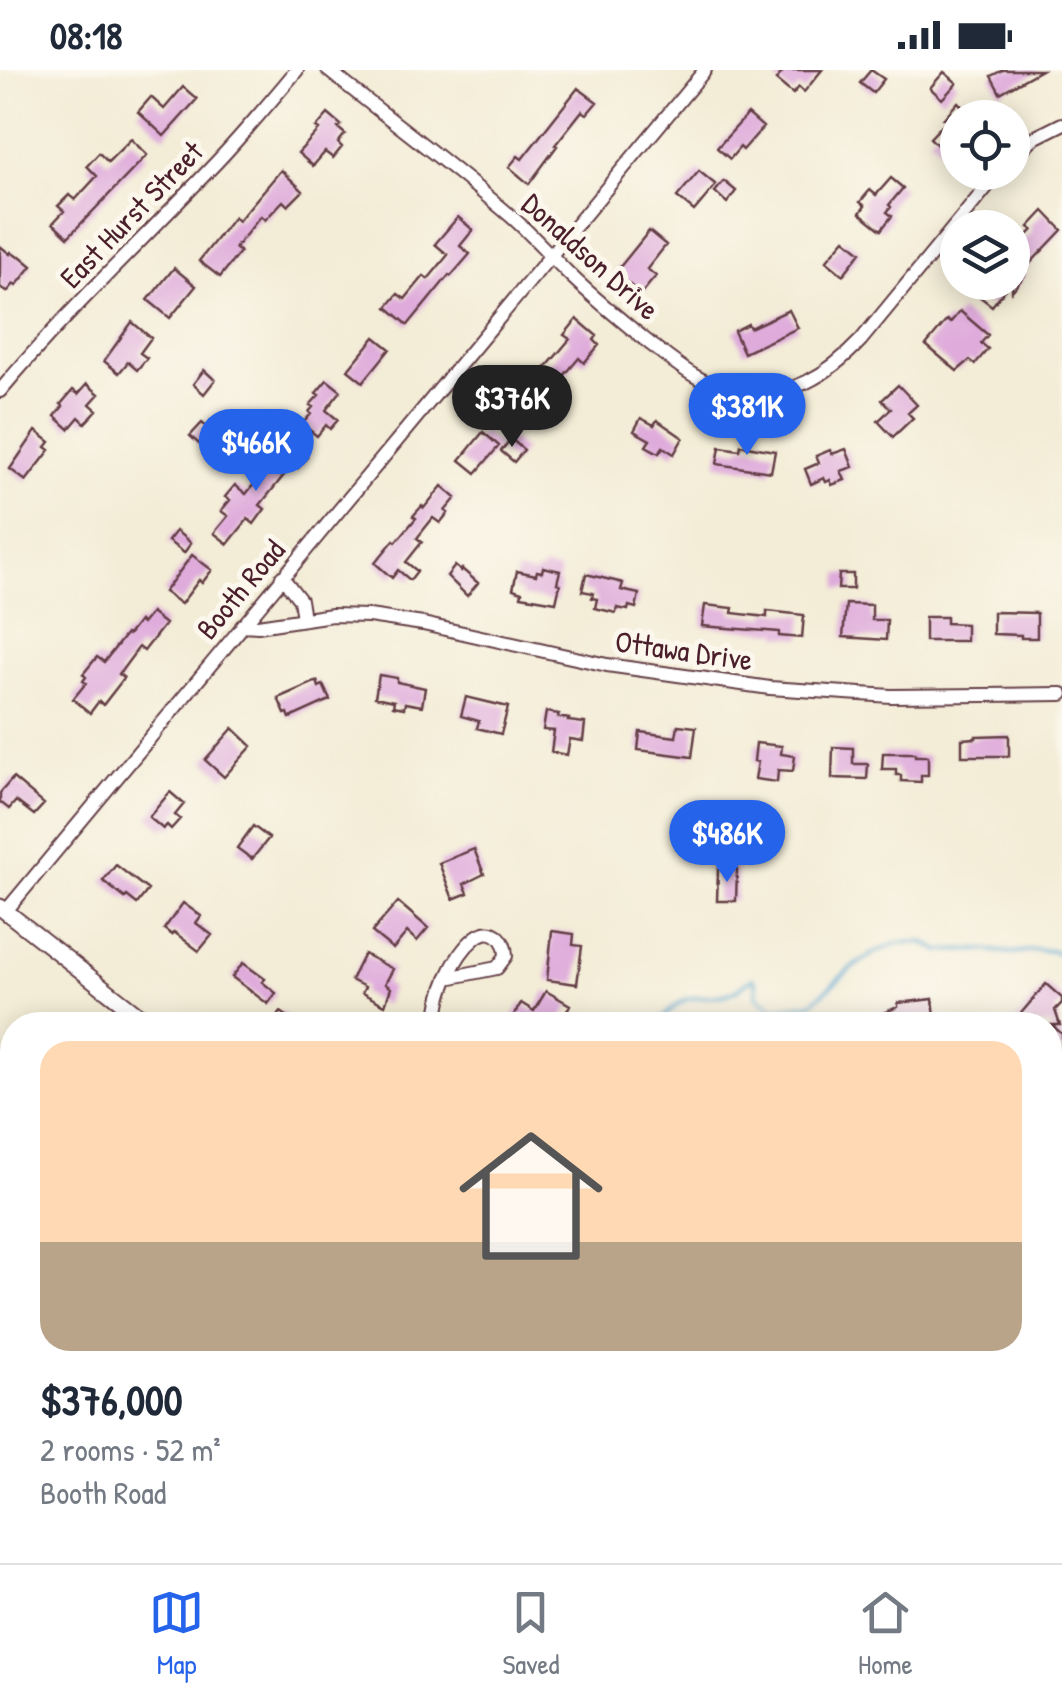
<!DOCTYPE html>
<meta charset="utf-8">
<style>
body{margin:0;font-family:"Patrick Hand",sans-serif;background:#f2f2f3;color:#1f2937;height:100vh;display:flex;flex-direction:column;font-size:38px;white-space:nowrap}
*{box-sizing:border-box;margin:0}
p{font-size:32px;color:#747a83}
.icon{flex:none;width:55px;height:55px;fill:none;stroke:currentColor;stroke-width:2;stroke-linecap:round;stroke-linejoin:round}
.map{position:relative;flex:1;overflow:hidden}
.drawer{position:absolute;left:0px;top:942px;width:1062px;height:552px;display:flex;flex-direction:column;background:#fff;border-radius:40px 40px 0 0;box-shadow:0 5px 25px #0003}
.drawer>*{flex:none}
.fabs{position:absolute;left:940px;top:30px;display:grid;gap:20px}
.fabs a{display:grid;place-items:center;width:90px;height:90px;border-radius:50%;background:#fff;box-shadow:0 5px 25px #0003;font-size:50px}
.price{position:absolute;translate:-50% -85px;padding:0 22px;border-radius:35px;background:#2563eb;color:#fff;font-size:32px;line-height:65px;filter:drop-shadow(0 2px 5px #0008)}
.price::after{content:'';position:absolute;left:50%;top:60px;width:30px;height:22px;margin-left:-15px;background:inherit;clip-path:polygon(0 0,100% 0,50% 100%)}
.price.active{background:#222;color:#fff}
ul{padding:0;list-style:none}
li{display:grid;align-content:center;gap:20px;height:530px;padding:0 40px}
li+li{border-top:2px solid #e0e1e3}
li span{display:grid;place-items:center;height:310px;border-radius:30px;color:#555}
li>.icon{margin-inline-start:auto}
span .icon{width:180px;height:180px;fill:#fffc;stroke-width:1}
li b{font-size:42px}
.status{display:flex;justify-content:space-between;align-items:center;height:70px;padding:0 50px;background:#fff;direction:ltr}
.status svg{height:28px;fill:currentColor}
.tabs{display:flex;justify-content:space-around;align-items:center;height:140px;border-top:2px solid #e0e1e3;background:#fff;font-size:28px;color:#747a83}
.tabs a{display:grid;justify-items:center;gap:5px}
.tabs .active{color:#2563eb}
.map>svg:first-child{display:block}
</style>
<div class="status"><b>08:18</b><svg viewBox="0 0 49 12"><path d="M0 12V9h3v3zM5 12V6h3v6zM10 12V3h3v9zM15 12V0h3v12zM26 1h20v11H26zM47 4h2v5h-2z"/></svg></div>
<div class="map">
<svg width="1062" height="1493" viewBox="0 0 1062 1493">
<rect width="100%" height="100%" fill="#fbf7ec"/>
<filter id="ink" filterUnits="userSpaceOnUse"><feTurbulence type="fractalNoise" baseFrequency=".01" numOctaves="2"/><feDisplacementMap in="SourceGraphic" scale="20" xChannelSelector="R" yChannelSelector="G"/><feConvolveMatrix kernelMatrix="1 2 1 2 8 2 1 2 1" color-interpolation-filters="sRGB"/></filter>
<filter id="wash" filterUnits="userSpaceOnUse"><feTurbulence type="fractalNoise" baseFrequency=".0048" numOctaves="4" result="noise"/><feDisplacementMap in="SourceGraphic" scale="40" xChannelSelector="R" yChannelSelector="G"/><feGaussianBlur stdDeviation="2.25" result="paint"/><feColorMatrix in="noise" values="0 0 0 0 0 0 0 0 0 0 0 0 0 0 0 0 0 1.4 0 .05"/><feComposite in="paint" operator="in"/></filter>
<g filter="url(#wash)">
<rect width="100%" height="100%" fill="#f3ecd6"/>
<path fill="#9ade97" stroke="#727e61" stroke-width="2.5" d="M 12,1324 L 12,1482 L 108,1483 L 100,1493 L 0,1493 L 0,1340 Z"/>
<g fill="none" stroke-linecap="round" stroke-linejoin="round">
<path stroke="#57a7d1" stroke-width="4" d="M 653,955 C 665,949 672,936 685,930 C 699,925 712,928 725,925 C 737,922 743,914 753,908 L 756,912 L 757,927 L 775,939 L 812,933 L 849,900 L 872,884 L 898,873 L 923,872 L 940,881 L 983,880 L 1013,883 L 1034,880 L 1054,881 L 1062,886
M 0,1463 L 5,1462 L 6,1453 L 12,1444"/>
</g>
<g id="blocks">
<path fill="#dfabdb" d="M 784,0 L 822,0 L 804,22 L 799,17 L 793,24 L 776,10 Z
M 871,0 L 884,9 L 873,23 L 860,13 Z
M 1003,0 L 1041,0 L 1000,23 L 991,6 Z
M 944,2 L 957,13 L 942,29 L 930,18 Z
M 183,17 L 197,29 L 164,66 L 138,42 L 151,27 L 164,39 Z
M 578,18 L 597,32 L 587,44 L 582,41 L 555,75 L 557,76 L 529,114 L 509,97 L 518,86 L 522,89 Z
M 958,32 L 974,48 L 958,48 L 958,70 L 945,83 L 930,68 L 949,48 L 944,48 Z
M 328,44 L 341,55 L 338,58 L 345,64 L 338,73 L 342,77 L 333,88 L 325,82 L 313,96 L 298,83 L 319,60 L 316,58 Z
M 748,44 L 763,57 L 743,80 L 740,77 L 730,89 L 717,78 Z
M 131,69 L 147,85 L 68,167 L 53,153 L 64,141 L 58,136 L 69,125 L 75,130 L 97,106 L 87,96 L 99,83 L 108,92 Z
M 281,100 L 303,121 L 288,136 L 283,131 L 265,150 L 261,146 L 235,178 L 240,182 L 220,207 L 199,191 L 234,147 L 238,151 Z
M 699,101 L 716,115 L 694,141 L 677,127 Z
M 891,108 L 903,118 L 889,135 L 891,137 L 887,142 L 892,146 L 881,160 L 860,143 L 865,136 L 860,132 L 870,120 L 876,125 Z
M 724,111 L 736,121 L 727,133 L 715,122 Z
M 1044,141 L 1062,160 L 1022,202 L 1025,205 L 1012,221 L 1012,181 L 1033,160 L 1029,157 Z
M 458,147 L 473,160 L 460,176 L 470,184 L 451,206 L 449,205 L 408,255 L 387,237 L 398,224 L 405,229 L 424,206 L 428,209 L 448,185 L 435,174 Z
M 649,161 L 666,175 L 647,199 L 656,206 L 641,224 L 615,203 Z
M 845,169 L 861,182 L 843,205 L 826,191 Z
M 0,176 L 10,184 L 11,182 L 18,187 L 20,186 L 32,196 L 16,216 L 14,214 L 7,222 L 0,217 Z
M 174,198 L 196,216 L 170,248 L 148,230 Z
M 977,212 L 1011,212 L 992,236 L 971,220 Z
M 789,240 L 798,258 L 744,283 L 734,261 L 748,254 L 750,258 Z
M 960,241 L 988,265 L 981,273 L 988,279 L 975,294 L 970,290 L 957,301 L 926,275 L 947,250 L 950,253 Z
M 577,249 L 597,266 L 594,270 L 599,275 L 584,293 L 579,288 L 563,307 L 557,302 L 516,351 L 503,340 L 533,303 L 538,307 L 570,269 L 564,265 Z
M 132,252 L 151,268 L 140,283 L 147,288 L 137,300 L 128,292 L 119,303 L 104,291 Z
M 375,267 L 390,279 L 363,312 L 348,300 Z
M 204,300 L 215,310 L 204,324 L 193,314 Z
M 327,310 L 341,321 L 326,340 L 338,350 L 330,359 L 326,355 L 317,366 L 302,354 L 311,344 L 309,342 L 313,337 L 310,335 L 319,325 L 316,323 Z
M 87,314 L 99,324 L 90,334 L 97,340 L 85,353 L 79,347 L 69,359 L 55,346 L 63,336 L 61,334 L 73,320 L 78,324 Z
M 898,315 L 917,335 L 908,343 L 913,348 L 893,367 L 878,351 L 891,339 L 882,330 Z
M 641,348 L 654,355 L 657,350 L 683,368 L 674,384 L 663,377 L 659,383 L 646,376 L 650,370 L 634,361 Z
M 202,353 L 218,367 L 206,380 L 190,366 Z
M 36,361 L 50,372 L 46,377 L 50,380 L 26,411 L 10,399 Z
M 483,362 L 499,376 L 476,403 L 460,390 Z
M 511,369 L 524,380 L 514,392 L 501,381 Z
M 288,372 L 307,387 L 298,398 L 293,394 L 260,435 L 265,439 L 254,454 L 248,449 L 228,474 L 214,463 L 228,446 L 221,441 L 230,430 L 225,427 L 235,415 L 246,424 Z
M 741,375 L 775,381 L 771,402 L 717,394 L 720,377 L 740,380 Z
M 846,379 L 853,397 L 841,401 L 845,410 L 832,415 L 830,410 L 826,412 L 824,408 L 811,414 L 805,399 L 819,393 L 816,386 L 830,380 L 832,384 Z
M 442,416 L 456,428 L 445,441 L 448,443 L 440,453 L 433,448 L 417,468 L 422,472 L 406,492 L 417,501 L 410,510 L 398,500 L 392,508 L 375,493 L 394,470 L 396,472 L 416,448 L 413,446 L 422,436 L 424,438 Z
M 176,461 L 191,473 L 184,483 L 168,471 Z
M 192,485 L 212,500 L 202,513 L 199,510 L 181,534 L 164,522 Z
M 455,496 L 461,501 L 462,499 L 478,513 L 467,526 L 447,506 Z
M 543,497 L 560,501 L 557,513 L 560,514 L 556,532 L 521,526 L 522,522 L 513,519 L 517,501 L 536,505 L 537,501 L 542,502 Z
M 586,504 L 623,513 L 621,520 L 639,524 L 636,538 L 629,536 L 628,540 L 617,538 L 616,543 L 595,538 L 597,529 L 592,528 L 593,523 L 582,521 Z
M 839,504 L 853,504 L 853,519 L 838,519 Z
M 846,534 L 872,535 L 872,550 L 887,550 L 886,570 L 843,567 Z
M 705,535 L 733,538 L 732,543 L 767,547 L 767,541 L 804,545 L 802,568 L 779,566 L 779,562 L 702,556 Z
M 993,542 L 1037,543 L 1037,568 L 1021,568 L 1021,565 L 993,564 Z
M 151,543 L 165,554 L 144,581 L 139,577 L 119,604 L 124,608 L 103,635 L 99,631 L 90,643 L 73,629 L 86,613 L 83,611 L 86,607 L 83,604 L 97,587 L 104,592 L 126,564 L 128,565 L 139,551 L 142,554 Z
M 925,547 L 946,547 L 946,553 L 966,554 L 966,571 L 925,571 Z
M 379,605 L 397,608 L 397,612 L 425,618 L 422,636 L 405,633 L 404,638 L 393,636 L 394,631 L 375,627 Z
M 317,611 L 319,617 L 323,615 L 330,630 L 290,648 L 288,643 L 285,644 L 278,628 Z
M 466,627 L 508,637 L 501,664 L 477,658 L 479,651 L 461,646 Z
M 546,642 L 559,644 L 558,647 L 569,649 L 568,651 L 585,653 L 583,671 L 570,669 L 567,685 L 551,682 L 554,661 L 543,660 Z
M 678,655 L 696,657 L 692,687 L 638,680 L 640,662 L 676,667 Z
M 233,658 L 252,676 L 224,707 L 205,690 Z
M 1009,665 L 1009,686 L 962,686 L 962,669 L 976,668 L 976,666 Z
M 756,673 L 782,676 L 781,684 L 795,686 L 793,701 L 778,700 L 777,712 L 755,709 L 758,692 L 754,691 Z
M 833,677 L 853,678 L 853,694 L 868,694 L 867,709 L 832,708 Z
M 883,683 L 915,683 L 915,686 L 928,686 L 928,705 L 921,705 L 921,712 L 901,711 L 901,705 L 896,705 L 896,699 L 882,699 Z
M 13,708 L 44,734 L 34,745 L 16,731 L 9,739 L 0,732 L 0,723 Z
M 170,722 L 184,734 L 175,745 L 180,749 L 171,759 L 167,755 L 163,759 L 149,747 Z
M 253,756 L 269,768 L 252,789 L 237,778 Z
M 474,779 L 484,804 L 464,814 L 468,823 L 453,829 L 439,793 Z
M 116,795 L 148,820 L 137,834 L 127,826 L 125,828 L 103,811 Z
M 718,799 L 737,799 L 736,831 L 717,831 Z
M 398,832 L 428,858 L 417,871 L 407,862 L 393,879 L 372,862 Z
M 183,833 L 201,846 L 196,853 L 212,865 L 199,881 L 174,862 L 172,865 L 164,859 Z
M 552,861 L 574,864 L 573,875 L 582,876 L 577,914 L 547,910 Z
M 364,884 L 393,899 L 385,914 L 391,918 L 385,935 L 362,923 L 365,917 L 351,910 Z
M 243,893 L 265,909 L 262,912 L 276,923 L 268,934 L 232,907 Z
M 1046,914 L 1062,928 L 1062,933 L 1055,940 L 1060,955 L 1052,955 L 1062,964 L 1062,979 L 1050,993 L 1050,955 L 1011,955 Z
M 546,921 L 570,935 L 559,955 L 523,955 L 512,948 L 521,933 L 534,941 Z
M 933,929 L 936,955 L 853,955 L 898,937 L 898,933 Z
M 281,942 L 300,955 L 272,955 Z
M 1062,1113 L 1062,1137 L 1050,1152 L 1050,1119 L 1054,1123 Z
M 12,1120 L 12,1162 L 3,1173 L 12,1180 L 12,1221 L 0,1211 L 0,1136 Z
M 424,1482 L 457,1482 L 449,1493 L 415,1493 Z
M 962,1482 L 975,1482 L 987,1493 L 953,1493 Z"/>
</g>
</g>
<g filter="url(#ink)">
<use href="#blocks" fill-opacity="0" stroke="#633e45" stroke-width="2.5"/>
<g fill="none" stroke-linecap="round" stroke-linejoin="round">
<defs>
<path id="minor" d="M 328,0 C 389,49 453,96 513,148 C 532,165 549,184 567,202 C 592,227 620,249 648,272 C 675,293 704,318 740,323 C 790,329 828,305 861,270 L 999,102
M 1012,87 L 1034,68 L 1062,54
M 0,321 C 66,242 140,173 211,98 C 241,67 269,33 297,0
M 282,507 L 300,530 L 303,548
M 242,555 L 258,556 L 332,545 L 369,546 L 423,554 L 607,595 L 770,618 L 891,626 L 1062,624
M 6,841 L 705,0
M 438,955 C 435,928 454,885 475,868 C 492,854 506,869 506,886 L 497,898 L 447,908
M 1050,1030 L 1062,1037
M 524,1493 L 532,1482"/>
<path id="tertiary" d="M 0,837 L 151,955
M 824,1482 L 837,1493"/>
</defs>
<use href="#minor" stroke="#633e45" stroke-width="16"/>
<use href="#tertiary" stroke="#633e45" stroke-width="19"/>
<use href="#minor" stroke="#fff" stroke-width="12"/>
<use href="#tertiary" stroke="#fff" stroke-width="15"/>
</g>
</g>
<g text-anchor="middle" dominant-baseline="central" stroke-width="10" stroke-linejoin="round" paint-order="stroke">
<g font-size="30" fill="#4a1f2b" stroke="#fbf7ec">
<text transform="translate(131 144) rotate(-46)">East Hurst Street</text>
<text transform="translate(591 186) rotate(42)">Donaldson Drive</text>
<text transform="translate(240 519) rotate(-50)">Booth Road</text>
<text transform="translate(684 580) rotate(8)">Ottawa Drive</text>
</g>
</g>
</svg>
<div class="fabs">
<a><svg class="icon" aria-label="locate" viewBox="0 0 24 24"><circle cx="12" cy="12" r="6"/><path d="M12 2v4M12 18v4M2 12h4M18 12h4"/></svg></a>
<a><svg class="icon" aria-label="layers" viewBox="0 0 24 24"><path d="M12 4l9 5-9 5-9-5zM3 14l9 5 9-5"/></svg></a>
</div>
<b class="price active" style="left:512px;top:380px">$376K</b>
<b class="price" style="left:747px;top:388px">$381K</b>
<b class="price" style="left:256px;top:424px">$466K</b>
<b class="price" style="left:727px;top:815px">$486K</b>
<section class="drawer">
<ul>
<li><span style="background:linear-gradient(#ffd9b3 65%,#b9a48a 0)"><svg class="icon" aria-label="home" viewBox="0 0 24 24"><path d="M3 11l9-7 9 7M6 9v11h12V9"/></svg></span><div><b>$376,000</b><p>2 rooms · 52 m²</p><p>Booth Road</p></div></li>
</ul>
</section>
</div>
<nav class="tabs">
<a class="active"><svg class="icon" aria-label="map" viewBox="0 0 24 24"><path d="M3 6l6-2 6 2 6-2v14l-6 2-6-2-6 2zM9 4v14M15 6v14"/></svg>Map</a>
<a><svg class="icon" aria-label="saved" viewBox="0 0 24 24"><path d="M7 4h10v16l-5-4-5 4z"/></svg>Saved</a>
<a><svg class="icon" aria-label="home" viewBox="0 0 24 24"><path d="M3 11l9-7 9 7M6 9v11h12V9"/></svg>Home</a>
</nav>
